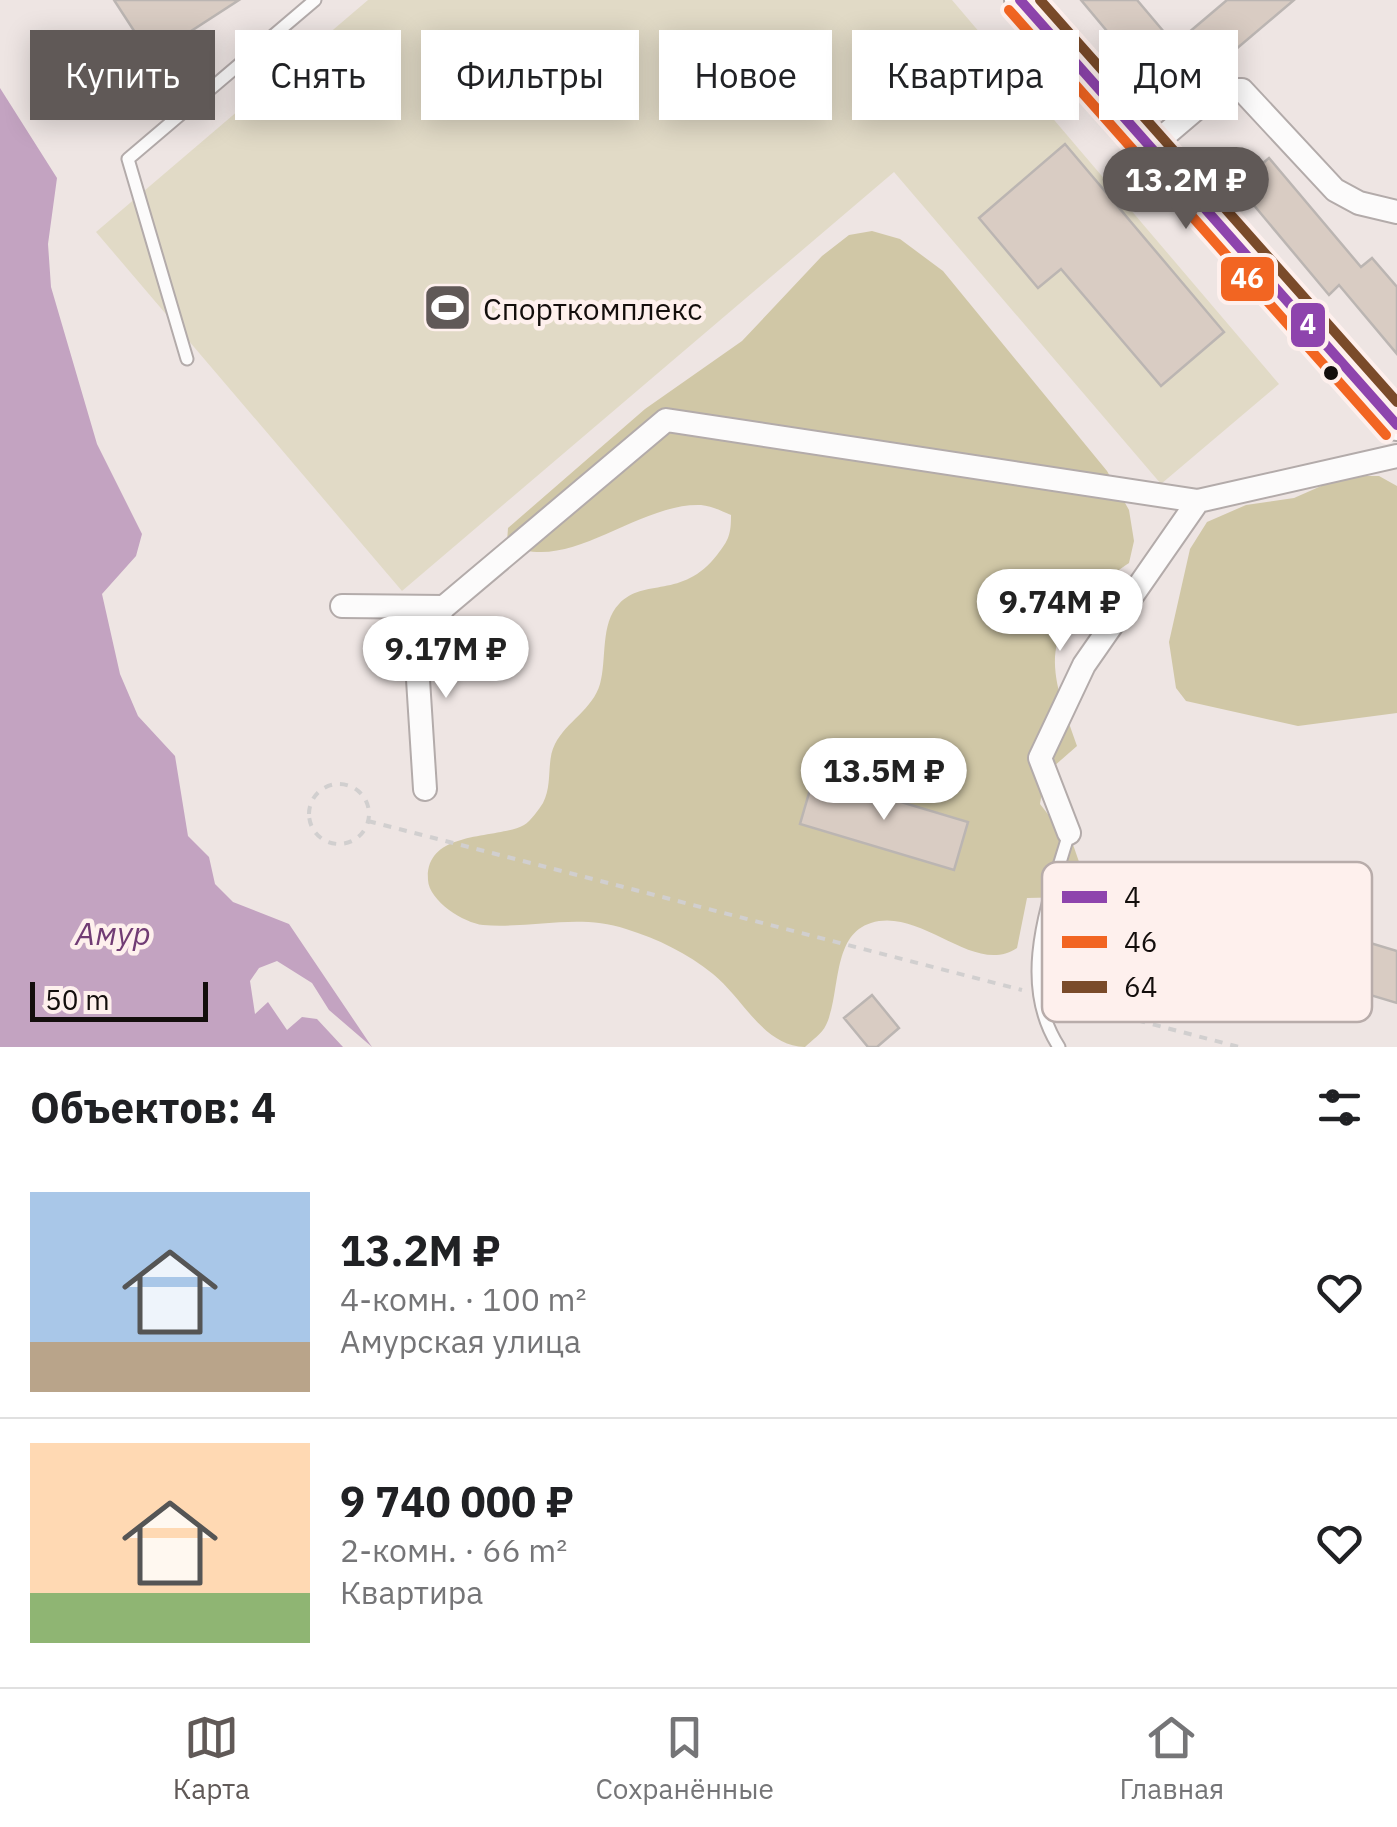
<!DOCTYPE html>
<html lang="ru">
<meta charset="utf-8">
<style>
body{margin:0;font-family:"IBM Plex Sans",sans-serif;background:#f2f2f2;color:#202124;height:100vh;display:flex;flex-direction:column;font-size:38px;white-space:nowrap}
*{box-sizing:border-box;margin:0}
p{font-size:32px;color:#757577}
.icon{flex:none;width:55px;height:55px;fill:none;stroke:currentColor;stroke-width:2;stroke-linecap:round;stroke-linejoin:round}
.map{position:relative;height:1047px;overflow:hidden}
.panel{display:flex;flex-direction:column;background:#fff;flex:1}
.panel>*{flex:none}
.guide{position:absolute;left:30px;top:30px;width:1338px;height:90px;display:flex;gap:20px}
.scale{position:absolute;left:30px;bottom:25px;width:178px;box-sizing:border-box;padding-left:10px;border:5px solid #130e0c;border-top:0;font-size:28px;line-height:35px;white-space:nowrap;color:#130e0c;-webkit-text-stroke:8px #fef0ed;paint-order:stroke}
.price{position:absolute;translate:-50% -85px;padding:0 22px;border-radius:35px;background:#fff;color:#222;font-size:32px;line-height:65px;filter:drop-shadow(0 2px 5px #0008)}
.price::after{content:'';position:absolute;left:50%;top:60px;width:30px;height:22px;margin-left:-15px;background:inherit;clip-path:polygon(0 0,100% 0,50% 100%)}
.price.selected{background:#605957;color:#fff}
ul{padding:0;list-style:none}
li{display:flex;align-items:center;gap:30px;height:250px;padding:0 30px}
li+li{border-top:2px solid #e0e0e0}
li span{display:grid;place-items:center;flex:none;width:280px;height:200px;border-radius:0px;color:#555}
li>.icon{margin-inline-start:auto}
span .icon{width:120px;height:120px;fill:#fffc;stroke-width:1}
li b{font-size:42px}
h2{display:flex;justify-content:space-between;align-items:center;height:120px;padding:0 30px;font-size:42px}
.pill{padding:0 35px;border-radius:0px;background:#fff;box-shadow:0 5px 25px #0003;font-size:35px;line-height:90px}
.pill.selected{background:#605957;color:#fff}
.tabs{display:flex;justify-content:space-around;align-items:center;height:140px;border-top:2px solid #e0e0e0;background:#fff;font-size:28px;color:#757577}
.tabs a{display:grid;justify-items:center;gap:5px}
.tabs .selected{color:#605957}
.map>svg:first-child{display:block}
</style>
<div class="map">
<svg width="1397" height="1047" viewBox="0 0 1397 1047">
<rect width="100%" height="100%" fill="#eee5e3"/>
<path fill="#e1dac6" d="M 368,0 L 952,0 L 1279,384 L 1161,484 L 894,172 L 402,591 L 96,232 Z"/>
<path fill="#d0c7a6" d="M 872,231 L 900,239 L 943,271 L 1107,471 L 1129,510 L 1134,541 L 1129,563 C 1110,575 1104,584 1091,602 C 1085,611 1073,615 1067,623 C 1040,659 1065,709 1077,746 L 1045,774 L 1040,804 L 1061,831 L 1069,833 L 1086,882 L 1069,897 L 1027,898 L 1017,948 C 974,977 922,907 871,923 C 831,935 841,995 826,1025 C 822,1034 812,1040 805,1047 C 763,1046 743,998 713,974 C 687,953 658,939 626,929 C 578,913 532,929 483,925 C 464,923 429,901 428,880 C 425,829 497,840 524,825 C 531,821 539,809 543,803 C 553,784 546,761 555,744 C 566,722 593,709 600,684 C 607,660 600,623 619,604 C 644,577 682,600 717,555 C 729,540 731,534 731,515 C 722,511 711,506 701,505 C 638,502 562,579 507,542 L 508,528 L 645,409 L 742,341 L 822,256 L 849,235 Z
M 1344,476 L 1379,476 L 1397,486 L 1397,713 L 1298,726 L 1186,701 L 1176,688 L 1169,642 L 1190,549 L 1207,522 L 1246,505 L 1294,498 Z"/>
<path fill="#c3a3c1" d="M 0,88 L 57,178 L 48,244 L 51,287 L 97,444 L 142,534 L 136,556 L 102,594 L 120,674 L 138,716 L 175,756 L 188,836 L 209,857 L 215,884 L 233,902 L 289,924 L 372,1047 L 329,1010 L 312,983 L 277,961 L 259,968 L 250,981 L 255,1014 L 268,1002 L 287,1030 L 302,1017 L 317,1019 L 343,1047 L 0,1047 Z"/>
<path fill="#d9ccc3" stroke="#bbb5b2" stroke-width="2.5" d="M 114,0 L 239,0 L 151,57 Z
M 1081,0 L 1137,0 L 1170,39 L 1137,67 Z
M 1227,0 L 1294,0 L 1202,78 L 1174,45 Z
M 1065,144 L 1224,332 L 1161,386 L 1061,269 L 1038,288 L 979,218 Z
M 1269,158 L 1361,267 L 1372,258 L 1397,287 L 1397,354 L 1339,285 L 1329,295 L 1237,185 Z
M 814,776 L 968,822 L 954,870 L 800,824 Z
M 1284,917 L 1397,951 L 1397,1003 L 1270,965 Z
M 872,995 L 899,1028 L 877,1047 L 868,1047 L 844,1018 Z"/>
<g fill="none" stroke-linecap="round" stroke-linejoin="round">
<defs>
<path id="lane" d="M 187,359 L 128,159 L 315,0
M 1059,1047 C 1016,981 1049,901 1069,833"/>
<path id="street" d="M 1151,147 L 1218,90 L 1242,90 L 1335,190 L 1359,203 L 1397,212
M 342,606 L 444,607 L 666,420 L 1198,501 L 1397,456
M 425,789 L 416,648 L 444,607
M 1069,833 L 1040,758 L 1084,665 L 1198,501"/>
<path id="secondary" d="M 1020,0 L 1397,425"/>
</defs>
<use href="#lane" stroke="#b3abaa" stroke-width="15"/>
<use href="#street" stroke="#b3abaa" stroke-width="26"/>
<use href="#secondary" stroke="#b3abaa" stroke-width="34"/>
<path stroke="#d1cfcf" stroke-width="4" stroke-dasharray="8 8" stroke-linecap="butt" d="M309 814a30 30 0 1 1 60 0a30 30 0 1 1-60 0Z
M 368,821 L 1022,990
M 1060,1000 L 1239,1047"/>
<use href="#lane" stroke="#fcfbfb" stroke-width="11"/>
<use href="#street" stroke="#fcfbfb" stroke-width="22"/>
<use href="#secondary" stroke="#fcfbfb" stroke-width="30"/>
<defs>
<path id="bus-1" d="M 1020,0 L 1397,425"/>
<path id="bus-2" d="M 1009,10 L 1386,435"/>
<path id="bus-3" d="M 1040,0 L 1397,402"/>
</defs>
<use href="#bus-1" stroke="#fef0ed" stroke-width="18"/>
<use href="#bus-2" stroke="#fef0ed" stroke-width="18"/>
<use href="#bus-3" stroke="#fef0ed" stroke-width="18"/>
<use href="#bus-1" stroke="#8e44ad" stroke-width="10"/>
<use href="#bus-2" stroke="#f26522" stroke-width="10"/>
<use href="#bus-3" stroke="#7a4b2a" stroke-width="10"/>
</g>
<defs>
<symbol id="stadium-square" viewBox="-11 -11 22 22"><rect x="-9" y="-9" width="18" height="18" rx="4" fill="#605957" stroke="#fef0ed"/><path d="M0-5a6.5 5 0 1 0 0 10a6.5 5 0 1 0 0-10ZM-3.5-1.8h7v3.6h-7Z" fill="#fff"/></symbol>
</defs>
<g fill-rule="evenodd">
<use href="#stadium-square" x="420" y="280" width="55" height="55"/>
</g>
<circle fill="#130e0c" stroke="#fef0ed" stroke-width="4" cx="1331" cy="373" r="9"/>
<g text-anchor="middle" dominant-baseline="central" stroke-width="9" stroke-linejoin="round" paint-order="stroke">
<g font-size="30" fill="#130e0c" stroke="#fef0ed" text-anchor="start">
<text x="483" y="308">Спорткомплекс</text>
</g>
<g font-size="32" font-style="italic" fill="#713c74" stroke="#fef0ed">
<text x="113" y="933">Амур</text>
</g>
</g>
<rect x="1042" y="862" width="330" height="160" rx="15" fill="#fef0ed" stroke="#b8acaa" stroke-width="2.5"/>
<rect x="1062" y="891" width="45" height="12" fill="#8e44ad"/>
<rect x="1062" y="936" width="45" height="12" fill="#f26522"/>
<rect x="1062" y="981" width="45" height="12" fill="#7a4b2a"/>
<g font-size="28" fill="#130e0c">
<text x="1124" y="907">4</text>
<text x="1124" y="952">46</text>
<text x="1124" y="997">64</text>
</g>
<g stroke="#fef0ed" stroke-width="4">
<rect x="1219" y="255" width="57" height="48" rx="10" fill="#f26522"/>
<rect x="1289" y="301" width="38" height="48" rx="10" fill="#8e44ad"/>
</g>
<g font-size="28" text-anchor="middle" font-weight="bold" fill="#fff">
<text x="1247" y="288">46</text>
<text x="1308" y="334">4</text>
</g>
</svg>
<div class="scale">50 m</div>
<b class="price selected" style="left:1186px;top:232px">13.2M ₽</b>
<b class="price" style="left:1060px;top:654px">9.74M ₽</b>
<b class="price" style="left:446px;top:701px">9.17M ₽</b>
<b class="price" style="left:884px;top:823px">13.5M ₽</b>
<div class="guide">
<a class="pill selected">Купить</a>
<a class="pill">Снять</a>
<a class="pill">Фильтры</a>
<a class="pill">Новое</a>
<a class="pill">Квартира</a>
<a class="pill">Дом</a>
</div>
</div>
<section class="panel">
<h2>Объектов: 4<svg class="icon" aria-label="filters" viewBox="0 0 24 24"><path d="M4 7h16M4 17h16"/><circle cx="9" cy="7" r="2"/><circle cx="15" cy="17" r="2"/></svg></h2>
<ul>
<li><span style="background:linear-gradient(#a9c7e8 75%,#b9a48a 0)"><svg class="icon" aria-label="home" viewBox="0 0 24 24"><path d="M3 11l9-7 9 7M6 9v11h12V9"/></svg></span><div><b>13.2M ₽</b><p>4-комн. · 100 m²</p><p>Амурская улица</p></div><svg class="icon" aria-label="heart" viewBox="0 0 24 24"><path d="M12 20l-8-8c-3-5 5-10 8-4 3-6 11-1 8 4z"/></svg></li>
<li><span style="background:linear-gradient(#ffd9b3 75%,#8fb573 0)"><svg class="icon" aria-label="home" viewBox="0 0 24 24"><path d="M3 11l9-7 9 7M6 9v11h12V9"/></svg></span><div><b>9 740 000 ₽</b><p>2-комн. · 66 m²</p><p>Квартира</p></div><svg class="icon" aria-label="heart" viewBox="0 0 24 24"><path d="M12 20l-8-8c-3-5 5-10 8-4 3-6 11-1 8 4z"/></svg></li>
</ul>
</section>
<nav class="tabs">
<a class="selected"><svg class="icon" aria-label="map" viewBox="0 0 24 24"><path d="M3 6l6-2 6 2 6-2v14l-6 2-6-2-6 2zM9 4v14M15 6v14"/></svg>Карта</a>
<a><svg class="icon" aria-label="saved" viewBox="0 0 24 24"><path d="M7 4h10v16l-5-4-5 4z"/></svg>Сохранённые</a>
<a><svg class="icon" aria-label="home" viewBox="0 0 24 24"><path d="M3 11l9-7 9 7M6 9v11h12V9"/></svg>Главная</a>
</nav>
